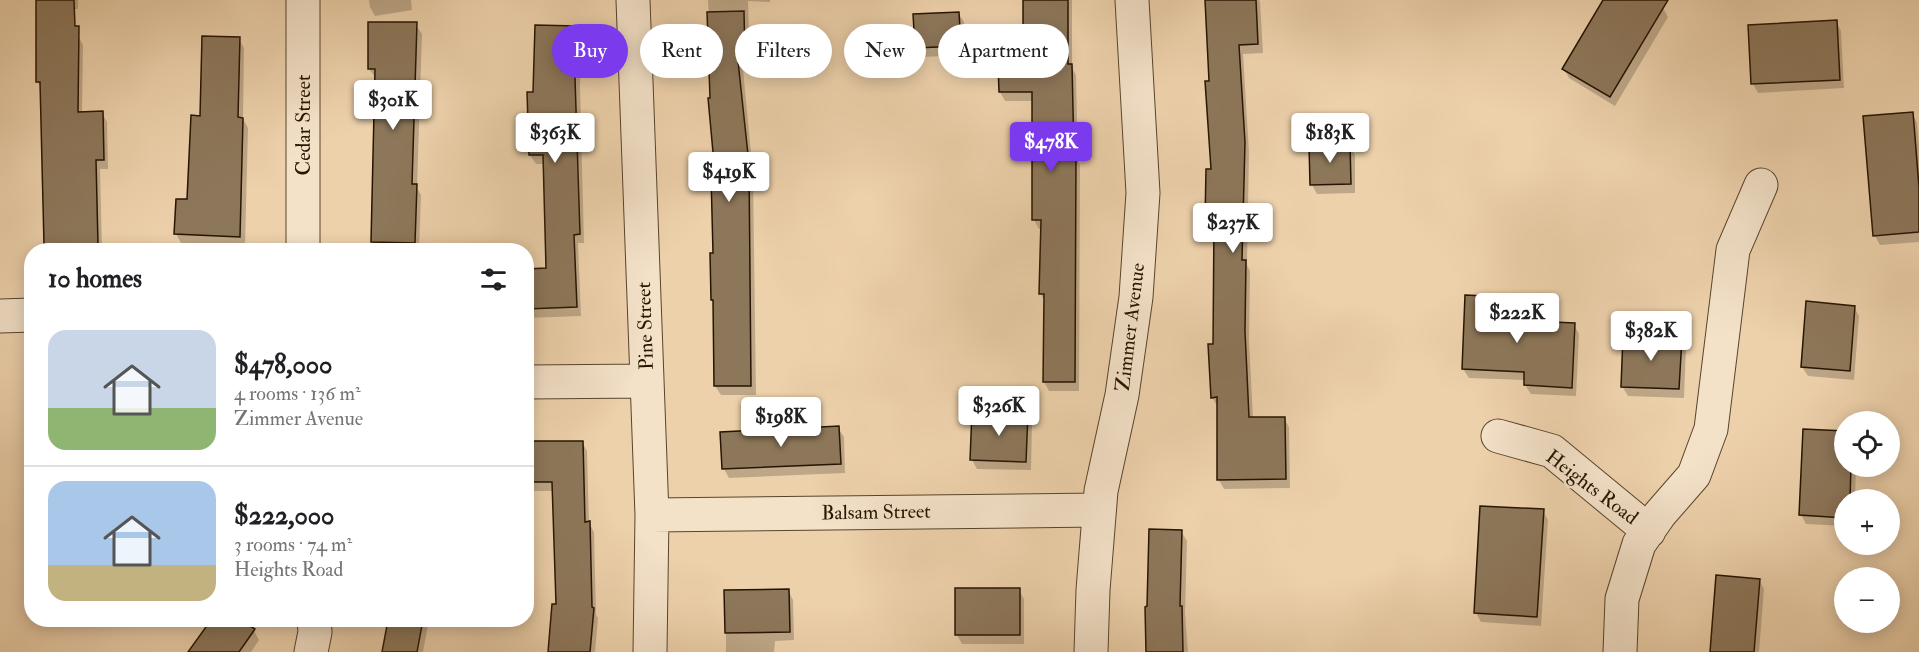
<!DOCTYPE html>
<meta charset="utf-8">
<style>
body{margin:0;font-family:"IM FELL Double Pica",serif;background:#f2f2f2;color:#202124;height:100vh;display:flex;flex-direction:column;font-size:22px;white-space:nowrap}
*{box-sizing:border-box;margin:0}
p{font-size:20px;color:#757577}
.icon{flex:none;width:33px;height:33px;fill:none;stroke:currentColor;stroke-width:2;stroke-linecap:round;stroke-linejoin:round}
.map{position:relative;flex:1;overflow:hidden}
.panel{position:absolute;left:24px;top:243px;width:510px;height:384px;display:flex;flex-direction:column;background:#fff;border-radius:24px;box-shadow:0 3px 15px #0003}
.panel>*{flex:none}
.banner{position:absolute;left:552px;top:24px;width:570px;height:54px;display:flex;gap:12px}
.fabs{position:absolute;left:1834px;top:411px;display:grid;gap:12px}
.fabs a{display:grid;place-items:center;width:66px;height:66px;border-radius:50%;background:#fff;box-shadow:0 3px 15px #0003;font-size:30px}
.price{position:absolute;translate:-50% -51px;padding:0 14px;border-radius:6px;background:#fff;color:#222;font-size:20px;line-height:39px;filter:drop-shadow(0 2px 3px #0008)}
.price::after{content:'';position:absolute;left:50%;top:36px;width:18px;height:14px;margin-left:-9px;background:inherit;clip-path:polygon(0 0,100% 0,50% 100%)}
.price.on{background:#7c3aed;color:#fff}
ul{padding:0;list-style:none}
li{display:flex;align-items:center;gap:18px;height:150px;padding:0 24px}
li+li{border-top:2px solid #e0e0e0}
li span{display:grid;place-items:center;flex:none;width:168px;height:120px;border-radius:18px;color:#555}
li>.icon{margin-inline-start:auto}
span .icon{width:72px;height:72px;fill:#fffc;stroke-width:1}
li b{font-size:26px}
h2{display:flex;justify-content:space-between;align-items:center;height:72px;padding:0 24px;font-size:26px}
.tag{padding:0 21px;border-radius:27px;background:#fff;box-shadow:0 3px 15px #0003;font-size:21px;line-height:54px}
.tag.on{background:#7c3aed;color:#fff}
.map>svg:first-child{display:block}
</style>
<div class="map">
<svg width="1919" height="652" viewBox="0 0 1919 652">
<rect width="100%" height="100%" fill="#edd1ab"/>
<filter id="stains"><feTurbulence type="fractalNoise" baseFrequency=".00333" numOctaves="4"/><feColorMatrix values="0 0 0 0 .2 0 0 0 0 .09 0 0 0 0 .02 0 0 0 .5 -.17"/></filter>
<radialGradient id="worn" r=".72"><stop offset=".6" stop-color="#630" stop-opacity="0"/><stop offset="1" stop-color="#630" stop-opacity=".3"/></radialGradient>
<path fill="#0003" d="M 37,0 L 78,0 L 78,9 L 43,11 Z
M 369,0 L 411,0 L 412,10 L 375,16 L 370,7 Z
M 708,0 L 770,0 L 770,2 L 748,1 L 750,69 L 743,69 L 753,174 L 756,395 L 721,395 L 715,386 L 713,176 L 717,176 Z
M 1024,0 L 1072,0 L 1072,68 L 1076,75 L 1078,161 L 1080,165 L 1079,391 L 1049,391 L 1044,382 L 1045,302 L 1041,294 L 1042,229 L 1039,229 L 1034,220 L 1034,101 L 1005,101 L 1000,92 L 1000,67 L 1024,66 Z
M 1206,0 L 1259,0 L 1260,2 L 1263,53 L 1243,54 L 1249,152 L 1247,265 L 1250,271 L 1249,341 L 1253,418 L 1284,418 L 1289,427 L 1290,488 L 1224,489 L 1219,480 L 1217,406 L 1212,397 L 1216,230 L 1212,230 L 1207,221 L 1212,171 L 1211,82 Z
M 1604,0 L 1650,0 L 1663,8 L 1668,17 L 1615,106 L 1569,78 L 1564,69 Z
M 958,13 L 964,22 L 966,55 L 922,57 L 917,48 L 915,16 Z
M 1836,22 L 1841,31 L 1844,88 L 1758,93 L 1753,84 Z
M 416,25 L 422,34 L 417,188 L 421,195 L 419,250 L 377,250 L 372,241 L 376,78 L 369,69 Z
M 575,27 L 581,36 L 580,88 L 584,243 L 578,243 L 581,316 L 526,318 L 526,270 L 547,270 L 545,164 L 536,164 L 530,155 L 534,94 Z
M 78,36 L 83,45 L 82,113 L 102,113 L 107,122 L 108,169 L 100,169 L 102,250 L 49,250 L 46,244 L 42,89 L 37,81 Z
M 239,39 L 244,48 L 243,119 L 248,128 L 245,246 L 181,243 L 176,234 L 189,201 L 202,117 Z
M 1912,113 L 1917,123 L 1919,146 L 1919,242 L 1880,245 L 1875,236 L 1864,117 Z
M 1349,146 L 1355,155 L 1355,193 L 1317,194 L 1312,185 Z
M 1505,299 L 1511,308 L 1510,322 L 1574,325 L 1579,334 L 1576,396 L 1531,394 L 1525,385 L 1525,380 L 1469,378 L 1463,369 Z
M 1854,307 L 1859,316 L 1854,380 L 1808,376 L 1802,367 Z
M 1681,339 L 1686,348 L 1684,398 L 1628,396 L 1622,386 Z
M 1027,414 L 1032,423 L 1031,470 L 977,469 L 972,460 Z
M 838,428 L 844,437 L 845,473 L 729,478 L 724,469 Z
M 1845,433 L 1845,466 L 1856,466 L 1855,500 L 1845,500 L 1845,526 L 1806,524 L 1801,515 Z
M 582,442 L 587,451 L 589,523 L 594,532 L 596,615 L 598,618 L 595,652 L 550,652 L 557,606 L 554,491 L 526,491 L 526,443 Z
M 1543,511 L 1548,520 L 1541,626 L 1481,622 L 1476,613 Z
M 1181,531 L 1187,541 L 1185,613 L 1188,652 L 1148,652 Z
M 1759,580 L 1764,589 L 1759,652 L 1711,652 Z
M 788,590 L 793,600 L 794,640 L 775,641 L 774,652 L 726,652 L 726,592 Z
M 1019,590 L 1024,599 L 1024,644 L 962,644 L 957,635 Z
M 213,620 L 238,620 L 254,631 L 259,640 L 251,652 L 190,652 Z
M 390,620 L 425,620 L 428,625 L 423,652 L 384,652 Z"/>
<path fill="#8d775a" stroke="#261502" stroke-width="1.5" d="M 36,0 L 74,0 L 75,26 L 79,26 L 78,112 L 103,111 L 104,160 L 96,160 L 98,244 L 44,245 L 40,82 L 36,82 Z
M 1023,0 L 1068,0 L 1068,64 L 1072,64 L 1074,154 L 1076,154 L 1075,382 L 1043,382 L 1044,294 L 1039,294 L 1041,220 L 1032,220 L 1032,92 L 999,92 L 998,65 L 1023,65 Z
M 1205,0 L 1256,0 L 1258,44 L 1239,45 L 1245,142 L 1242,260 L 1246,260 L 1245,331 L 1249,417 L 1285,417 L 1286,479 L 1217,480 L 1217,397 L 1211,398 L 1208,344 L 1213,344 L 1214,222 L 1205,221 L 1206,169 L 1211,169 L 1205,81 L 1209,81 Z
M 1603,0 L 1668,0 L 1610,97 L 1562,69 Z
M 744,11 L 745,60 L 738,61 L 749,164 L 751,386 L 714,386 L 713,300 L 711,300 L 710,253 L 713,253 L 711,175 L 715,174 L 708,98 L 710,98 L 707,12 Z
M 959,12 L 961,46 L 915,48 L 913,14 Z
M 1837,20 L 1840,80 L 1751,84 L 1748,25 Z
M 368,22 L 417,22 L 412,184 L 417,184 L 415,243 L 371,242 L 375,69 L 368,69 Z
M 535,25 L 576,26 L 575,78 L 580,234 L 574,235 L 577,307 L 526,309 L 526,269 L 546,268 L 543,155 L 529,155 L 527,92 L 533,92 Z
M 202,36 L 240,37 L 238,117 L 243,118 L 240,237 L 174,234 L 176,199 L 187,199 L 191,115 L 200,116 Z
M 1913,112 L 1919,187 L 1919,232 L 1873,236 L 1863,116 Z
M 1350,144 L 1351,184 L 1310,185 L 1309,145 Z
M 1465,295 L 1506,297 L 1505,320 L 1575,323 L 1572,388 L 1524,385 L 1524,372 L 1462,369 Z
M 1806,301 L 1855,306 L 1850,371 L 1801,367 Z
M 1623,335 L 1682,338 L 1679,389 L 1621,387 Z
M 972,411 L 1028,413 L 1026,462 L 970,460 Z
M 839,426 L 841,464 L 722,469 L 720,432 Z
M 1803,429 L 1845,431 L 1845,466 L 1851,466 L 1850,500 L 1845,500 L 1845,518 L 1799,515 Z
M 526,441 L 583,441 L 585,522 L 590,521 L 592,607 L 594,608 L 590,652 L 548,652 L 552,604 L 556,604 L 552,482 L 526,482 Z
M 1480,506 L 1544,509 L 1537,617 L 1474,613 Z
M 1149,529 L 1182,530 L 1180,606 L 1182,606 L 1183,652 L 1146,652 L 1145,607 L 1147,606 Z
M 1716,575 L 1760,579 L 1754,652 L 1710,652 Z
M 955,588 L 1020,588 L 1020,635 L 955,635 Z
M 789,589 L 790,632 L 725,633 L 724,590 Z
M 211,620 L 241,620 L 255,629 L 239,652 L 188,652 Z
M 388,620 L 423,620 L 417,652 L 382,652 Z"/>
<g fill="none" stroke-linecap="round" stroke-linejoin="round">
<defs>
<path id="minor" d="M 303,0 L 303,250
M 633,0 L 652,515 L 650,652
M 0,316 L 32,315
M 526,382 L 647,381
M 1498,436 L 1552,451 L 1649,531
M 652,515 L 1099,510
M 311,652 L 315,632 L 314,620
M 1091,652 L 1093,590 L 1101,491 L 1122,395 L 1136,297 L 1143,193 L 1132,0
M 1620,652 L 1622,599 L 1639,544 L 1660,514 L 1694,475 L 1711,429 L 1733,250 L 1761,185"/>
</defs>
<use href="#minor" stroke="#58442c" stroke-width="35"/>
<use href="#minor" stroke="#f3e1c8" stroke-width="33"/>
</g>
<g text-anchor="middle" dominant-baseline="central" stroke-width="5" stroke-linejoin="round" paint-order="stroke">
<g font-size="20" fill="#261502" stroke="#f3e1c8">
<text transform="translate(303 125) rotate(-90)">Cedar Street</text>
<text transform="translate(645 326) rotate(-92)">Pine Street</text>
<text transform="translate(1130 327) rotate(-83)">Zimmer Avenue</text>
<text transform="translate(1592 487) rotate(37)">Heights Road</text>
<text transform="translate(876 512) rotate(-1)">Balsam Street</text>
</g>
</g>
<rect width="100%" height="100%" filter="url(#stains)"/>
<rect width="100%" height="100%" fill="url(#worn)"/>
</svg>
<div class="fabs">
<a><svg class="icon" aria-label="locate" viewBox="0 0 24 24"><circle cx="12" cy="12" r="6"/><path d="M12 2v4M12 18v4M2 12h4M18 12h4"/></svg></a>
<a>+</a>
<a>−</a>
</div>
<b class="price" style="left:393px;top:131px">$301K</b>
<b class="price" style="left:555px;top:164px">$363K</b>
<b class="price" style="left:1330px;top:164px">$183K</b>
<b class="price on" style="left:1051px;top:173px">$478K</b>
<b class="price" style="left:729px;top:203px">$419K</b>
<b class="price" style="left:1233px;top:254px">$237K</b>
<b class="price" style="left:1517px;top:344px">$222K</b>
<b class="price" style="left:1651px;top:362px">$382K</b>
<b class="price" style="left:999px;top:437px">$326K</b>
<b class="price" style="left:781px;top:448px">$198K</b>
<div class="banner">
<a class="tag on">Buy</a>
<a class="tag">Rent</a>
<a class="tag">Filters</a>
<a class="tag">New</a>
<a class="tag">Apartment</a>
</div>
<section class="panel">
<h2>10 homes<svg class="icon" aria-label="filters" viewBox="0 0 24 24"><path d="M4 7h16M4 17h16"/><circle cx="9" cy="7" r="2"/><circle cx="15" cy="17" r="2"/></svg></h2>
<ul>
<li><span style="background:linear-gradient(#c9d6e8 65%,#8fb573 0)"><svg class="icon" aria-label="home" viewBox="0 0 24 24"><path d="M3 11l9-7 9 7M6 9v11h12V9"/></svg></span><div><b>$478,000</b><p>4 rooms · 136 m²</p><p>Zimmer Avenue</p></div></li>
<li><span style="background:linear-gradient(#a9c7e8 70%,#c2b280 0)"><svg class="icon" aria-label="home" viewBox="0 0 24 24"><path d="M3 11l9-7 9 7M6 9v11h12V9"/></svg></span><div><b>$222,000</b><p>3 rooms · 74 m²</p><p>Heights Road</p></div></li>
</ul>
</section>
</div>
